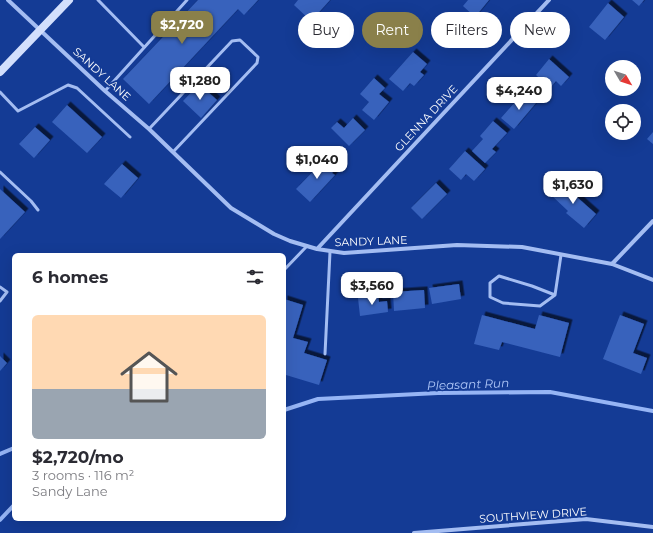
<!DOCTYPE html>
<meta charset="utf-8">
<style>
body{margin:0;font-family:Montserrat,sans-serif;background:#f2f2f3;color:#2b2b33;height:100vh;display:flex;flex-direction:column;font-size:15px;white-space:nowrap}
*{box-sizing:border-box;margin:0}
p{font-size:13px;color:#7c7c81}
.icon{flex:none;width:22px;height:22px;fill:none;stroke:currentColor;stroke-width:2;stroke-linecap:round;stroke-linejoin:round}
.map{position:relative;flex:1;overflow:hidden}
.side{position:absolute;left:12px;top:253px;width:274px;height:268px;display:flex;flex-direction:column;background:#fff;border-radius:6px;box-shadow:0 4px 16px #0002}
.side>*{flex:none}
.top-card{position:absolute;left:298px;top:12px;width:295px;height:36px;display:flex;gap:8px}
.needle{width:26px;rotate:129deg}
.controls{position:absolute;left:605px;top:60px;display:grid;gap:8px}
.controls a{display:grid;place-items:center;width:36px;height:36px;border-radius:50%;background:#fff;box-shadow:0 4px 16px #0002;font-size:20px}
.price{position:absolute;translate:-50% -34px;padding:0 9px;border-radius:8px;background:#fff;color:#222;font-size:13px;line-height:26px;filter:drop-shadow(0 1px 2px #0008)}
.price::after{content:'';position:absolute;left:50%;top:24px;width:12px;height:9px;margin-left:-6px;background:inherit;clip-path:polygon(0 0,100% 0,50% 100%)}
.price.selected{background:#8a804a;color:#fff}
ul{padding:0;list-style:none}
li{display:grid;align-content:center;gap:8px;height:212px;padding:0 20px}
li span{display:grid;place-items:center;height:124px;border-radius:6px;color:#555}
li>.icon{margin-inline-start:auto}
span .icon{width:72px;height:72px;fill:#fffc;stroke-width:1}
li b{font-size:17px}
h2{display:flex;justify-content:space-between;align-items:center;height:48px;padding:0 20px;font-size:17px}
.tag{padding:0 14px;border-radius:18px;background:#fff;box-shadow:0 4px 16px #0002;font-size:14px;line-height:36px}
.tag.selected{background:#8a804a;color:#fff}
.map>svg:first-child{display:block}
</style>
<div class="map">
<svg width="653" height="533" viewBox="0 0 653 533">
<defs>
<filter id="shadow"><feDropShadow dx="3.5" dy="-3.5" stdDeviation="0" flood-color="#0009"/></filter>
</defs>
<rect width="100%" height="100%" fill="#143b95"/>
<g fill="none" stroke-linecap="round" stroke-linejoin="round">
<path stroke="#96b5f5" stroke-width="4" d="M 284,410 L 318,399 L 438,393 L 550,392 L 653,411
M 0,454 L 14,448
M 0,520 L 14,505"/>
</g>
<path fill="#3862bc" filter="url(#shadow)" d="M 198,0 L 258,0 L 244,15 L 238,9 L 149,104 L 123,79 Z
M 298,0 L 330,0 L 311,21 L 294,5 Z
M 468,0 L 489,0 L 475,17 L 463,6 Z
M 632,0 L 644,0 L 639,6 Z
M 608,3 L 624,17 L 605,40 L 589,27 Z
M 413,52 L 427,64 L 420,72 L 424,75 L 414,86 L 410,83 L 403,91 L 389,79 Z
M 549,59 L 569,77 L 561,86 L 556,81 L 550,88 L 536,75 Z
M 374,78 L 385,88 L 379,94 L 389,102 L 374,120 L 362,110 L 369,102 L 360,94 Z
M 199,84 L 217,100 L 201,118 L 183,101 Z
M 524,92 L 536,103 L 514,129 L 501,118 Z
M 67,105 L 102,137 L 87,153 L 52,122 Z
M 353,118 L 365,130 L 349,146 L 331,128 L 337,122 L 344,128 Z
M 493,121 L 507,133 L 492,149 L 496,152 L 485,163 L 472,151 L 483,139 L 480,136 Z
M 35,127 L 50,140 L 34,158 L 19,144 Z
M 653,132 L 653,144 L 647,139 Z
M 465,151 L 485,169 L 474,181 L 466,174 L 461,180 L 449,169 Z
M 327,157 L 337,167 L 332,173 L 335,175 L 310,202 L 296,189 Z
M 122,164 L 138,178 L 121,198 L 104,184 Z
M 560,182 L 596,214 L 584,228 L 566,213 L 568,211 L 550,194 Z
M 436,183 L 447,194 L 422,219 L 411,208 Z
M 0,189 L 25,212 L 0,239 Z
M 459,284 L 461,299 L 432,304 L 429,288 Z
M 424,290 L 425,308 L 394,311 L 393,292 Z
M 378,296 L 379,302 L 387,301 L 388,312 L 360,316 L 358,298 Z
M 284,299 L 303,305 L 293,338 L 308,342 L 304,353 L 327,360 L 319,385 L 286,375 L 284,379 Z
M 482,315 L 535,329 L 539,315 L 569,323 L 560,357 L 502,342 L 499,350 L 474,344 Z
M 620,315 L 644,324 L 633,353 L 647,358 L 641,374 L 603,359 Z
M 0,356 L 7,363 L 0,371 Z"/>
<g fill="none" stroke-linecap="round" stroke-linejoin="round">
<path stroke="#a4bdf2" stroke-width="3" d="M 98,0 L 144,47
M 105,91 L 187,0
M 0,92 L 18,111 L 68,85 L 77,88 L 130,137
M 149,129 L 232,41 L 240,40 L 258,57 L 257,63 L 173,152
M 0,172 L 31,201 L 38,210
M 284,270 L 307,246
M 0,287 L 7,292 L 0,301
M 555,295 L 532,286 L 499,276 L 490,283 L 490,297 L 503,303 L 540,306 L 555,295 L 561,255
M 325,354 L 330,252"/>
<path stroke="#a4bdf2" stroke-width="4" d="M 8,0 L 105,91 L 149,129 L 231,208 L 274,234 L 290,241 L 317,249 L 344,253 L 457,245 L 522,247 L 612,264 L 653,280
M 317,249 L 549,0
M 612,264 L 653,221
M 414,533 L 586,519 L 653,527"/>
<path stroke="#d3dffc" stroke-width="8" d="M 0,72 L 69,0"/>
</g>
<g text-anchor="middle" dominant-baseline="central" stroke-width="3.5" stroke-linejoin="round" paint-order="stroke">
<g font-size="11" fill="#fff" stroke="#143b95">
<text transform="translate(102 74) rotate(42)">SANDY LANE</text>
<text transform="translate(426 118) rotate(-47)">GLENNA DRIVE</text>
<text transform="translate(371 241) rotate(-2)">SANDY LANE</text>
<text transform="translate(533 515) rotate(-4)">SOUTHVIEW DRIVE</text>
</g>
<g font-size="12" font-style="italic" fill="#b0c8f9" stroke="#143b95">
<text transform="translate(468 384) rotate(-2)">Pleasant Run</text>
</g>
</g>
</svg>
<div class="controls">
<a><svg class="needle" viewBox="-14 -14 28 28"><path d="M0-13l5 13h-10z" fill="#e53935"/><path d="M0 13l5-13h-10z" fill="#7c7c81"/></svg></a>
<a><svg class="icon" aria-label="locate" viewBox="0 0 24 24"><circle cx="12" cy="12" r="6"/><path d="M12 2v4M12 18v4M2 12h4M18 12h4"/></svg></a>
</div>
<b class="price selected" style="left:182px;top:45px">$2,720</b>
<b class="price" style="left:200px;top:101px">$1,280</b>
<b class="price" style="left:519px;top:111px">$4,240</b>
<b class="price" style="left:317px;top:180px">$1,040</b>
<b class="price" style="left:573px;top:205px">$1,630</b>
<b class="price" style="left:372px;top:306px">$3,560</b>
<div class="top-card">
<a class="tag">Buy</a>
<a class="tag selected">Rent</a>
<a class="tag">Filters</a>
<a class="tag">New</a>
</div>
<section class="side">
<h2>6 homes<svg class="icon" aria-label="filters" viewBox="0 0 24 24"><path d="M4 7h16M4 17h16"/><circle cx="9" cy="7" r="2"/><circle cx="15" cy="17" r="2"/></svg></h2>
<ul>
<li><span style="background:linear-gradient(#ffd9b3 60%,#9aa5b1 0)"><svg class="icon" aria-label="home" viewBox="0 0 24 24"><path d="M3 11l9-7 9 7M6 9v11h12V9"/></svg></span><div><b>$2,720/mo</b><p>3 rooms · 116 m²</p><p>Sandy Lane</p></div></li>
</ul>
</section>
</div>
